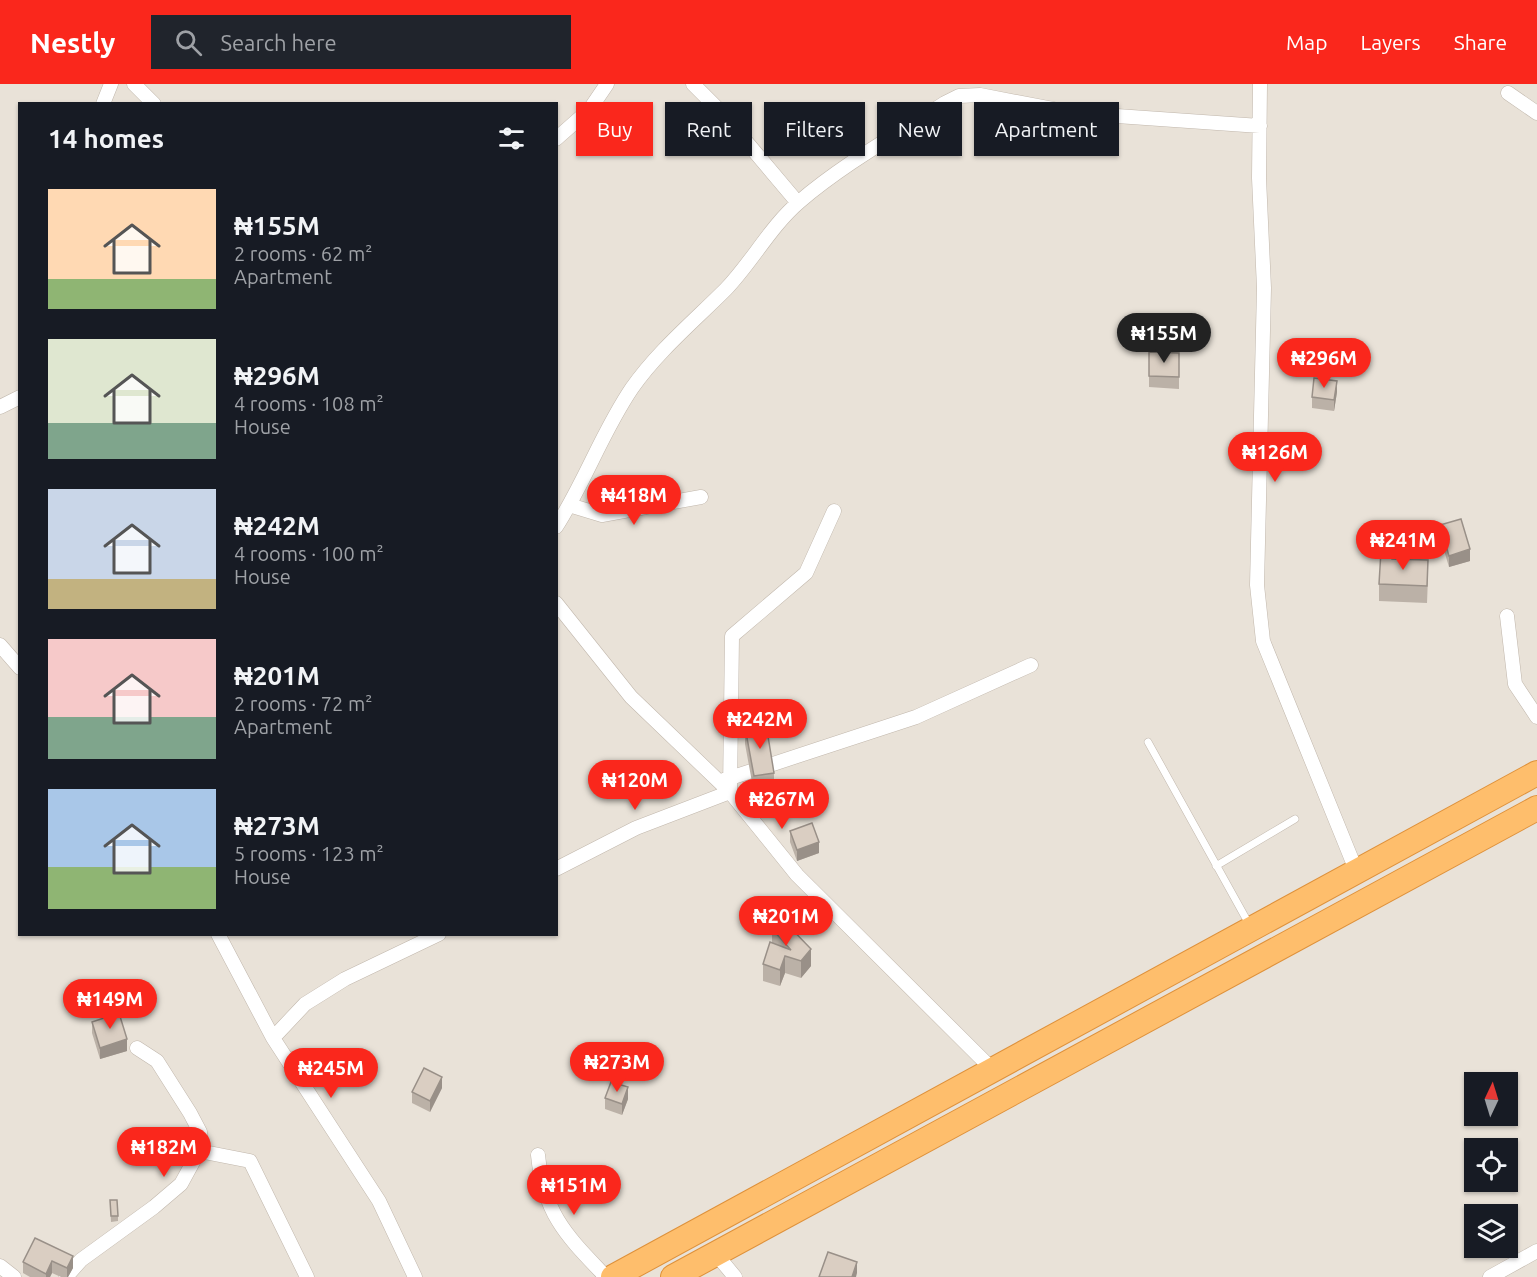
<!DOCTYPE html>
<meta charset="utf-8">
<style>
body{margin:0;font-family:Ubuntu,sans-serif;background:#20242c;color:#f1f3f6;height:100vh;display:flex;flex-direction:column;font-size:22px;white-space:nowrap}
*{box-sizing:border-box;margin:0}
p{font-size:20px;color:#9ea1a6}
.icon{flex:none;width:33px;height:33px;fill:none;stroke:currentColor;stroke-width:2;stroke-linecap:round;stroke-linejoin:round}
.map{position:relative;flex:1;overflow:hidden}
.sheet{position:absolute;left:18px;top:18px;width:540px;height:834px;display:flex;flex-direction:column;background:#171b24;border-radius:0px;box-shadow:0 2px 4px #0004}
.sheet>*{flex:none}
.top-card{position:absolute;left:576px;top:18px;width:570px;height:54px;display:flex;gap:12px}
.needle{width:39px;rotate:4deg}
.fabs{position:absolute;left:1464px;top:988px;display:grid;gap:12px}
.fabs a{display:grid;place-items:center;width:54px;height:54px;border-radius:0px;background:#171b24;box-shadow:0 2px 4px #0004;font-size:30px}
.price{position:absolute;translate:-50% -51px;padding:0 14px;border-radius:21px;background:#fa271c;color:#fff;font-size:20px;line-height:39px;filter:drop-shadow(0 2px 3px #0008)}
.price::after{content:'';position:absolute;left:50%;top:36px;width:18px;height:14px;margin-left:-9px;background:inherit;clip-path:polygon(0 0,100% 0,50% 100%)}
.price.current{background:#222;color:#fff}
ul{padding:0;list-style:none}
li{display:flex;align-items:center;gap:18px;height:150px;padding:0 30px}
li span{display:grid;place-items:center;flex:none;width:168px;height:120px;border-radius:0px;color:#555}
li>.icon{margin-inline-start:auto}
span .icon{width:72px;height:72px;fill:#fffc;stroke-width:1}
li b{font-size:26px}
h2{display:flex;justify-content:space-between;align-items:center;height:72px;padding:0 30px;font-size:26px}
.chip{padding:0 21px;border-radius:0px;background:#171b24;box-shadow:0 2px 4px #0004;font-size:21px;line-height:54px}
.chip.current{background:#fa271c;color:#fff}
header{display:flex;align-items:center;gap:36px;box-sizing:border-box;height:84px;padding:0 30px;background:#fa271c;color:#fff}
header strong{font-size:28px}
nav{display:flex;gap:33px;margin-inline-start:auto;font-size:21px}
.search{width:420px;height:54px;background:#20242c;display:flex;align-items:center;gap:15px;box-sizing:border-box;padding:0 21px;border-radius:0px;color:#9ea1a6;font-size:22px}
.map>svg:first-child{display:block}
</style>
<header>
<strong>Nestly</strong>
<div class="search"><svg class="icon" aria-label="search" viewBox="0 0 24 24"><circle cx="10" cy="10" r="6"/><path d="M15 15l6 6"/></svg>Search here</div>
<nav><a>Map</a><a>Layers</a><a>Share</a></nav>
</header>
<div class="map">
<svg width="1537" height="1193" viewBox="0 0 1537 1193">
<rect width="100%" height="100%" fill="#f5f0ea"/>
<path fill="#e9e2d8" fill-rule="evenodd" d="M 0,0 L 1537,0 L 1537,1193 L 0,1193 ZM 20,20 L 556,20 L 556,850 L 20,850 ZM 1474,999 L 1508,999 L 1508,1032 L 1474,1032 ZM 1474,1065 L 1508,1065 L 1508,1098 L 1474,1098 ZM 1474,1131 L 1508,1131 L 1508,1164 L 1474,1164 Z"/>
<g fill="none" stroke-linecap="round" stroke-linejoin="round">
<defs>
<path id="lane" d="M 1148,658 L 1249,840
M 1216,782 L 1295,735"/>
<path id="street" d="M 134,0 L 154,20
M 693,0 L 722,29 L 798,119
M 1260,0 L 1259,94 L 1264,204 L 1257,501 L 1263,557 L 1356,786
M 1508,9 L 1537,29
M 103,20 L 111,0
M 556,55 L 590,25 L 607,0
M 0,323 L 20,313
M 569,421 L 602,431 L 701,413
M 556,443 C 585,398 602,348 632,304 C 658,267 694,237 726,205 C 752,178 770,143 799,118 C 842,81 897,50 945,19 L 959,12 L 980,11 L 1074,29 L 1260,42
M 556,519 L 631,613 L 730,708 L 797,791 L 993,986
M 1507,532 L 1515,600 L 1537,633
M 0,561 L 20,584
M 724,696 L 916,633 L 1031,581
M 556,785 L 636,744 L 730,708 L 732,552 L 806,489 L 834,427
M 218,850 L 273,954 L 379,1117 L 415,1193
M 273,954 L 305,920 L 345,895 L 439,850
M 199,1067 L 250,1077 L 307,1193
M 538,1071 C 544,1131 567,1152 606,1193
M 716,1170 L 735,1193
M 0,1182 L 14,1193
M 66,1193 L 81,1176 L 154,1123 L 181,1100 L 199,1067 L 200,1048 L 190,1029 L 157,977 L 137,964
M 1490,1193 L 1537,1167"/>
<path id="highway" d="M 613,1193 L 1537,689
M 673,1193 L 1537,724"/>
</defs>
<use href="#lane" stroke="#c1b7ac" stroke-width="8"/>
<use href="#street" stroke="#c1b7ac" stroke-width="15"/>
<use href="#highway" stroke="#de913b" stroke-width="26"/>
<use href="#lane" stroke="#fff" stroke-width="7"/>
<use href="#street" stroke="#fff" stroke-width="14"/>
<use href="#highway" stroke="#febe6c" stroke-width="24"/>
</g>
<path fill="#bbb1a7" d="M 1149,268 L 1179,269 L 1179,305 L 1149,303 Z
M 1337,308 L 1334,327 L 1312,324 L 1312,313 Z
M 1440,441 L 1470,477 L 1449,483 L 1440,453 Z
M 1392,475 L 1428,493 L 1427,519 L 1379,517 L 1379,500 Z
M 745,643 L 774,689 L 774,705 L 754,709 L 745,660 Z
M 790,747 L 819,769 L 797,777 L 790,758 Z
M 772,845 L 811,882 L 801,894 L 785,889 L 780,902 L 763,897 L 763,880 L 772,859 Z
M 92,938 L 127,967 L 100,975 L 92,949 Z
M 442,1004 L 430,1028 L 412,1019 L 412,1008 Z
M 605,1014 L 628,1015 L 622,1031 L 605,1025 Z
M 110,1116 L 118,1132 L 118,1137 L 111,1138 Z
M 35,1154 L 73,1184 L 68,1193 L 61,1193 L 52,1189 L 50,1193 L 30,1193 L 23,1189 L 23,1178 Z"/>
<path fill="#999088" d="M 556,229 L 557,229 L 556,251 Z
M 1337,297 L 1337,308 L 1334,327 L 1334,316 Z
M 1470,465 L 1470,477 L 1449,483 L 1449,472 Z
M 819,758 L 819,769 L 797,777 L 797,766 Z
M 811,865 L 811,882 L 801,894 L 801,877 Z
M 785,872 L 785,889 L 780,902 L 780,886 Z
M 127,955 L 127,967 L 100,975 L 100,964 Z
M 442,993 L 442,1004 L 430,1028 L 430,1017 Z
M 628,1003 L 628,1015 L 622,1031 L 622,1020 Z
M 73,1172 L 73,1184 L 68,1193 L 67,1193 L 67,1184 Z
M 52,1177 L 52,1189 L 50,1193 L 46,1193 L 46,1190 Z
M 857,1178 L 857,1189 L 856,1193 L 852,1193 Z"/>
<path fill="#dacec2" stroke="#999088" stroke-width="1.5" d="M 1149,268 L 1179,269 L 1179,293 L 1149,292 Z
M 1314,294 L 1337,297 L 1334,316 L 1312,313 Z
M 1461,435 L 1470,465 L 1449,472 L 1440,441 Z
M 1381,467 L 1392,467 L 1392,475 L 1428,476 L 1427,502 L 1379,500 Z
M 766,640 L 774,689 L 754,692 L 745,643 Z
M 812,739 L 819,758 L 797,766 L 790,747 Z
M 782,835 L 811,865 L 801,877 L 785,872 L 780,886 L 763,880 L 770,858 L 791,866 L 772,845 Z
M 119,929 L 127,955 L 100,964 L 92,938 Z
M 424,984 L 442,993 L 430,1017 L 412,1008 Z
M 611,998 L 628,1003 L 622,1020 L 605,1014 Z
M 110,1116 L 117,1116 L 118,1132 L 111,1132 Z
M 35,1154 L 73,1172 L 67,1184 L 52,1177 L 46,1190 L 23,1178 Z
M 828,1168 L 857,1178 L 852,1193 L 819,1193 Z"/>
</svg>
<div class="fabs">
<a><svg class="needle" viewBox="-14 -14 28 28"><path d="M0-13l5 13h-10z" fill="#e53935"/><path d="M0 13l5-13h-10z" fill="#9ea1a6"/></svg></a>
<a><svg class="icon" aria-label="locate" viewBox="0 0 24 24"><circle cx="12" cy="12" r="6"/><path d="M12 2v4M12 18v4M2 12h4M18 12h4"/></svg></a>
<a><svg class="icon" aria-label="layers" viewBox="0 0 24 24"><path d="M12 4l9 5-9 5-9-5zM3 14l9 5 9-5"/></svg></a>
</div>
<b class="price current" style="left:1164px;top:280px">₦155M</b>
<b class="price" style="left:1324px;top:305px">₦296M</b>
<b class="price" style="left:1275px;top:399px">₦126M</b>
<b class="price" style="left:634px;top:442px">₦418M</b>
<b class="price" style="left:1403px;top:487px">₦241M</b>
<b class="price" style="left:760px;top:666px">₦242M</b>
<b class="price" style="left:635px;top:727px">₦120M</b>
<b class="price" style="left:782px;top:746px">₦267M</b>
<b class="price" style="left:786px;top:863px">₦201M</b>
<b class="price" style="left:110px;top:946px">₦149M</b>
<b class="price" style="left:617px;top:1009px">₦273M</b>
<b class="price" style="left:331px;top:1015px">₦245M</b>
<b class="price" style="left:164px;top:1094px">₦182M</b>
<b class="price" style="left:574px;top:1132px">₦151M</b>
<div class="top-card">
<a class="chip current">Buy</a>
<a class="chip">Rent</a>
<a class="chip">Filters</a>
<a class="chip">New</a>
<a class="chip">Apartment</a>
</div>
<section class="sheet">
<h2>14 homes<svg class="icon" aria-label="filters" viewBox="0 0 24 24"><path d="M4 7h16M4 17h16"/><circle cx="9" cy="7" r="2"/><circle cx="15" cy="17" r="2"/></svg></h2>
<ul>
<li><span style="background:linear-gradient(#ffd9b3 75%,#8fb573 0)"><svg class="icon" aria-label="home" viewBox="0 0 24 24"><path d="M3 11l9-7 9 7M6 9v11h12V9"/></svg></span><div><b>₦155M</b><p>2 rooms · 62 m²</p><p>Apartment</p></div></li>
<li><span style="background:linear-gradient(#dfe7d0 70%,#7fa58c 0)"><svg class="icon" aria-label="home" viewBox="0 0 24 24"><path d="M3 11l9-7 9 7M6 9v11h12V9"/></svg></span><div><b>₦296M</b><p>4 rooms · 108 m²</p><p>House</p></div></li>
<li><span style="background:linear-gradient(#c9d6e8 75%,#c2b280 0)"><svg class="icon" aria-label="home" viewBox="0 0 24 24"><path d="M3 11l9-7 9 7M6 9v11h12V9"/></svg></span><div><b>₦242M</b><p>4 rooms · 100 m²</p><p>House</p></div></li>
<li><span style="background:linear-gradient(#f6c9c9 65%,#7fa58c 0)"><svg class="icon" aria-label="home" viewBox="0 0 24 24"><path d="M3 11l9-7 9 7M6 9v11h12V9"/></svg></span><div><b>₦201M</b><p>2 rooms · 72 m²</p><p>Apartment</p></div></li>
<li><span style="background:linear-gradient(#a9c7e8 65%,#8fb573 0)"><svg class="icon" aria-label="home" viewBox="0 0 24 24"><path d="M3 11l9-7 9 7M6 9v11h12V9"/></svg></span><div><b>₦273M</b><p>5 rooms · 123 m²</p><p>House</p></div></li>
</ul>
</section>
</div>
